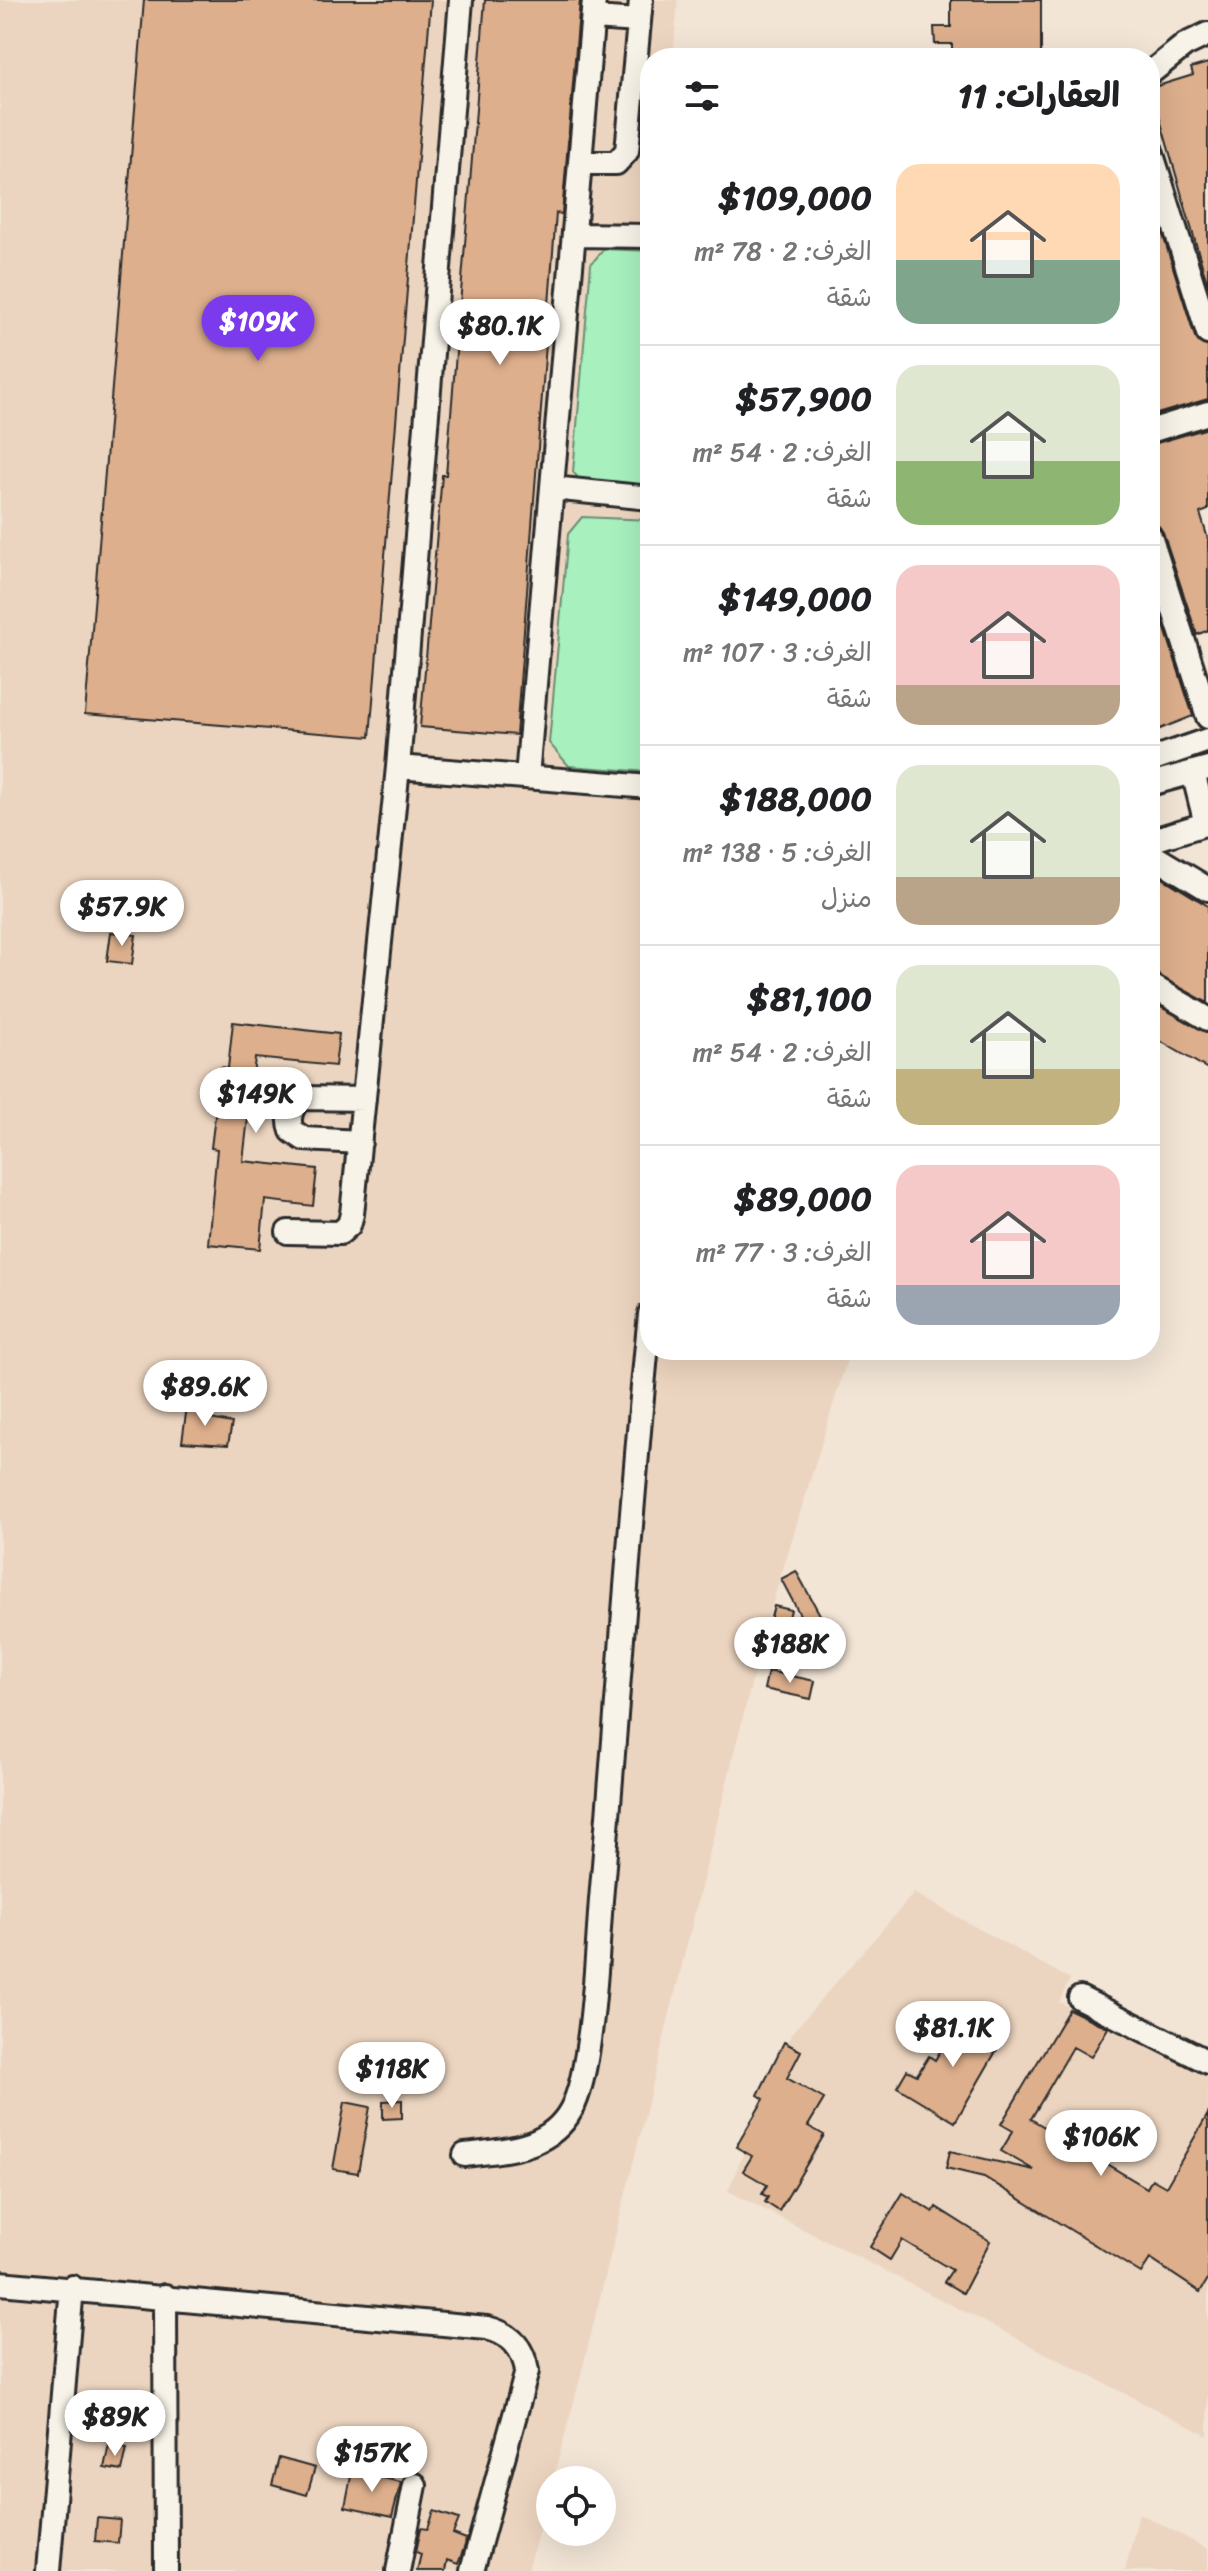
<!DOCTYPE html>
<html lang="ar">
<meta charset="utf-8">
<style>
body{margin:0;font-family:Sriracha,"Playpen Sans Arabic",sans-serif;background:#f6f6f6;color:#202124;direction:rtl;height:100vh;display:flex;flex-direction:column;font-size:30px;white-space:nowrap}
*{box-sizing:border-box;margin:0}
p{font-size:26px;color:#757577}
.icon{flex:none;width:44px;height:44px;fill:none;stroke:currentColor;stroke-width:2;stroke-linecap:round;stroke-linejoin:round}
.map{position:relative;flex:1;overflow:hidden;direction:ltr}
.panel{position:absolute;left:640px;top:48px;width:520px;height:1312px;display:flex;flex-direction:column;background:#fff;border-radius:32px;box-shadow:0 8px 32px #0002;direction:rtl}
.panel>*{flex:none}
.controls{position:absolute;left:536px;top:2466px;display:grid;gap:16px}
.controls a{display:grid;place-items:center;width:80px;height:80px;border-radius:50%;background:#fff;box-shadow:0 8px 32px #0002;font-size:40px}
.price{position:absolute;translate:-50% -68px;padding:0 18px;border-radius:28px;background:#fff;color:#222;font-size:26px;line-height:52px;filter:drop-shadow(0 2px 4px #0008)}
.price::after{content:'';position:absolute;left:50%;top:48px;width:24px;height:18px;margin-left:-12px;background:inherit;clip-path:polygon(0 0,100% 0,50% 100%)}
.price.selected{background:#7c3aed;color:#fff}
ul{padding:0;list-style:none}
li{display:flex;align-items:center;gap:24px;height:200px;padding:0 40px}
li+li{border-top:2px solid #e0e0e0}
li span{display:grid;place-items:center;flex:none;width:224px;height:160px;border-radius:24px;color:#555}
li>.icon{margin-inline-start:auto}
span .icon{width:96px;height:96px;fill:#fffc;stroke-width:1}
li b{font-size:34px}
h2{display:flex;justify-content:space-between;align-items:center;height:96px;padding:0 40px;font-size:34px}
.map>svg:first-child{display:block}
</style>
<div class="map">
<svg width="1208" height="2571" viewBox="0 0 1208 2571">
<rect width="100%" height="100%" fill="#f2e5d6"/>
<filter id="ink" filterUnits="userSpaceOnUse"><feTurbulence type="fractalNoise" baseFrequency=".0125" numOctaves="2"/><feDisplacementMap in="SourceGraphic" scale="16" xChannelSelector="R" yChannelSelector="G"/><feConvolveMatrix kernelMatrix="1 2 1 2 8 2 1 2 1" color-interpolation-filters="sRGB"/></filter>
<g filter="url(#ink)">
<path fill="#ecd5c0" d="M 0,0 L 678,0 L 673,58 L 650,58 L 650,1350 L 850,1350 L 765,1628 L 578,2387 L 528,2571 L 0,2571 Z
M 914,1893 L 1070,1979 L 1059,2002 L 1208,2078 L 1208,2436 L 728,2191 L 791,2034 Z
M 1139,2513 L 1208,2549 L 1208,2571 L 1125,2571 Z"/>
<path fill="#a8f0be" stroke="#6a8e74" stroke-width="2" d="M 604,249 L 650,251 L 650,499 L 592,494 L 573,472 L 591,264 Z
M 582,517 L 650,520 L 650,772 L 569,766 L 549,743 L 568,534 Z"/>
<path fill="#ddaf8d" stroke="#2b2b2b" stroke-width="2" d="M 144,0 L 431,0 L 370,737 L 85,714 Z
M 485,0 L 580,0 L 562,214 L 556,213 L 516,735 L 420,727 L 442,475 L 446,475 Z
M 951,0 L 1041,0 L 1041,58 L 952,58 L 952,44 L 935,44 L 934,27 L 951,27 Z
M 1208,63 L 1208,286 L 1151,88 L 1193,75 L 1191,68 Z
M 1162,232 L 1195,337 L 1208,347 L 1208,399 L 1150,416 L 1150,336 L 1157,335 L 1150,317 L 1150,305 L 1154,304 L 1150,290 L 1150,236 Z
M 1208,428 L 1208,510 L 1200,513 L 1208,539 L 1208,630 L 1197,635 L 1163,532 L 1150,522 L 1150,445 Z
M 1150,582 L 1193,716 L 1150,733 L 1150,704 L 1156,702 L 1150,682 Z
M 1156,874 L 1208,906 L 1208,1003 L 1150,971 L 1150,884 Z
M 111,932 L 136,935 L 132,964 L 107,961 Z
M 1150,1001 L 1208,1033 L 1208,1069 L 1150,1035 Z
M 233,1022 L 339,1034 L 335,1066 L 255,1058 L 243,1161 L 317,1169 L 313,1206 L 265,1200 L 260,1249 L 208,1244 L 217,1149 L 211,1148 L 221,1067 L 228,1068 Z
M 187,1406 L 206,1408 L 205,1418 L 232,1423 L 228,1445 L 182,1442 Z
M 796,1571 L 824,1622 L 808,1630 L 781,1579 Z
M 774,1606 L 791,1610 L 784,1637 L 767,1632 Z
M 768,1671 L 815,1681 L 811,1699 L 764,1689 Z
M 1069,2009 L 1108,2028 L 1091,2057 L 1073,2047 L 1031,2119 L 1147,2188 L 1152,2179 L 1166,2187 L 1208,2114 L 1208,2279 L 1200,2292 L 1150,2259 L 1141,2273 L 984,2177 L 946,2168 L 950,2151 L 1034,2170 L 1001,2151 L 1013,2131 L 1001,2124 Z
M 963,2013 L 997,2033 L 991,2041 L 999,2046 L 955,2122 L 897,2087 L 907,2070 L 917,2075 L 929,2056 L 935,2060 Z
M 784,2042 L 801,2051 L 787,2078 L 824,2099 L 808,2126 L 824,2135 L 779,2211 L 765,2202 L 768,2197 L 762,2194 L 767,2185 L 743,2171 L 752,2156 L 736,2147 L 764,2099 L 758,2095 Z
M 402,2100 L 402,2118 L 383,2119 L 383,2101 Z
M 345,2102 L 370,2107 L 358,2173 L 333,2169 Z
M 903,2193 L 933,2212 L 936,2207 L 990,2241 L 963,2293 L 944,2282 L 952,2270 L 902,2240 L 890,2260 L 870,2247 Z
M 109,2444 L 127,2448 L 122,2471 L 104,2468 Z
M 279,2458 L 315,2468 L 307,2495 L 272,2485 Z
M 352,2471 L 401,2482 L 392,2517 L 345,2507 Z
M 434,2511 L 459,2519 L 453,2534 L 466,2539 L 465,2545 L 458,2564 L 447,2560 L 445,2571 L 417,2571 L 421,2554 L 416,2552 L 421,2528 L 428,2529 Z
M 97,2518 L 120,2520 L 118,2543 L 95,2541 Z"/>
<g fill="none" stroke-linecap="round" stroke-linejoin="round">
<defs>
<path id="minor" d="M 593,18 L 639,21
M 1150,73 L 1185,45 L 1208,34
M 1150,148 L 1208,333
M 580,163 L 616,163 L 627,151 L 641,0
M 574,235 L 650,236
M 1150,431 L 1208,413
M 552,488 L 650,498
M 1150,536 L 1208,717
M 1150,760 L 1208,740
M 398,767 L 650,787
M 1193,772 L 1206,824
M 527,777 L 594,0
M 1150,784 L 1208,768
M 1150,841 L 1208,823
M 1150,854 L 1208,889
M 1150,985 L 1208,1019
M 360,1142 L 304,1139 L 292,1131 C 287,1118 291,1106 302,1098 L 364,1099
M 288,1232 L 340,1233 L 349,1225 L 352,1214 L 398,767 L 461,0
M 1080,1998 L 1208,2062
M 465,2155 C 504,2150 549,2150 571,2110 C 593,2071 597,1950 601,1900 C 618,1705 630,1509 650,1314
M 0,2283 L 487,2328 C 511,2334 523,2347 527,2371 L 472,2571
M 165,2296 L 166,2571
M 48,2571 L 72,2287
M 398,2571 L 415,2485"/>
</defs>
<use href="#minor" stroke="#2b2b2b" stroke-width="28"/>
<use href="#minor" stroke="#f7f3e8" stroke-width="22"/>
</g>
</g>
</svg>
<div class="controls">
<a><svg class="icon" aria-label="locate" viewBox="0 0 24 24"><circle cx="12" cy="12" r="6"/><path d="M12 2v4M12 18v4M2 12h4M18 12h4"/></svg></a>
</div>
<b class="price selected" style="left:258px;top:363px">$109K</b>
<b class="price" style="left:500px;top:367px">$80.1K</b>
<b class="price" style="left:122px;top:948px">$57.9K</b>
<b class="price" style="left:256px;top:1135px">$149K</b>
<b class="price" style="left:205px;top:1428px">$89.6K</b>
<b class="price" style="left:790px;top:1685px">$188K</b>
<b class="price" style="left:953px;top:2069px">$81.1K</b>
<b class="price" style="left:392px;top:2110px">$118K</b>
<b class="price" style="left:1101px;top:2178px">$106K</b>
<b class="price" style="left:115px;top:2458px">$89K</b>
<b class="price" style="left:372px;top:2494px">$157K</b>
<section class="panel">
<h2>العقارات: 11<svg class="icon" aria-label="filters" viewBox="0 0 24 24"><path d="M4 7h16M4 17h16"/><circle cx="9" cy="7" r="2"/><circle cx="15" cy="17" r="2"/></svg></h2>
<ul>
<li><span style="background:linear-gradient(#ffd9b3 60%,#7fa58c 0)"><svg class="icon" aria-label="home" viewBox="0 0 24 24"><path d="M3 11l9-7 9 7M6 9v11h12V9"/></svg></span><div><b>$109,000</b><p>الغرف: 2 · 78 m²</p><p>شقة</p></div></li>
<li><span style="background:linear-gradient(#dfe7d0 60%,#8fb573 0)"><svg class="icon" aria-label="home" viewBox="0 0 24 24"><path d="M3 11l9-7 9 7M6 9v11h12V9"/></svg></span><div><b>$57,900</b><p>الغرف: 2 · 54 m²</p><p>شقة</p></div></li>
<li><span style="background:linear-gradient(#f6c9c9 75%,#b9a48a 0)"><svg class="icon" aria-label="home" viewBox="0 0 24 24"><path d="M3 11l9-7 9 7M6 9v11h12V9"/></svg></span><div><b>$149,000</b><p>الغرف: 3 · 107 m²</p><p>شقة</p></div></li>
<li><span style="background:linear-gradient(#dfe7d0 70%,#b9a48a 0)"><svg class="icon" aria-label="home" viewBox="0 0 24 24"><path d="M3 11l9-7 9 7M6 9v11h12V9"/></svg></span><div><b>$188,000</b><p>الغرف: 5 · 138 m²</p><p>منزل</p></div></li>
<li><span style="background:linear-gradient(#dfe7d0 65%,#c2b280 0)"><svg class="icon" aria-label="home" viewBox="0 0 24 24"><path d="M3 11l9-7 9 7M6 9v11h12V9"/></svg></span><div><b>$81,100</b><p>الغرف: 2 · 54 m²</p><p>شقة</p></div></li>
<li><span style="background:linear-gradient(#f6c9c9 75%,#9aa5b1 0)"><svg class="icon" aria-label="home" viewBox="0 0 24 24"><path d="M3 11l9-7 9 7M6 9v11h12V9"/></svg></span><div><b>$89,000</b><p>الغرف: 3 · 77 m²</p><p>شقة</p></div></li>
</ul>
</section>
</div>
